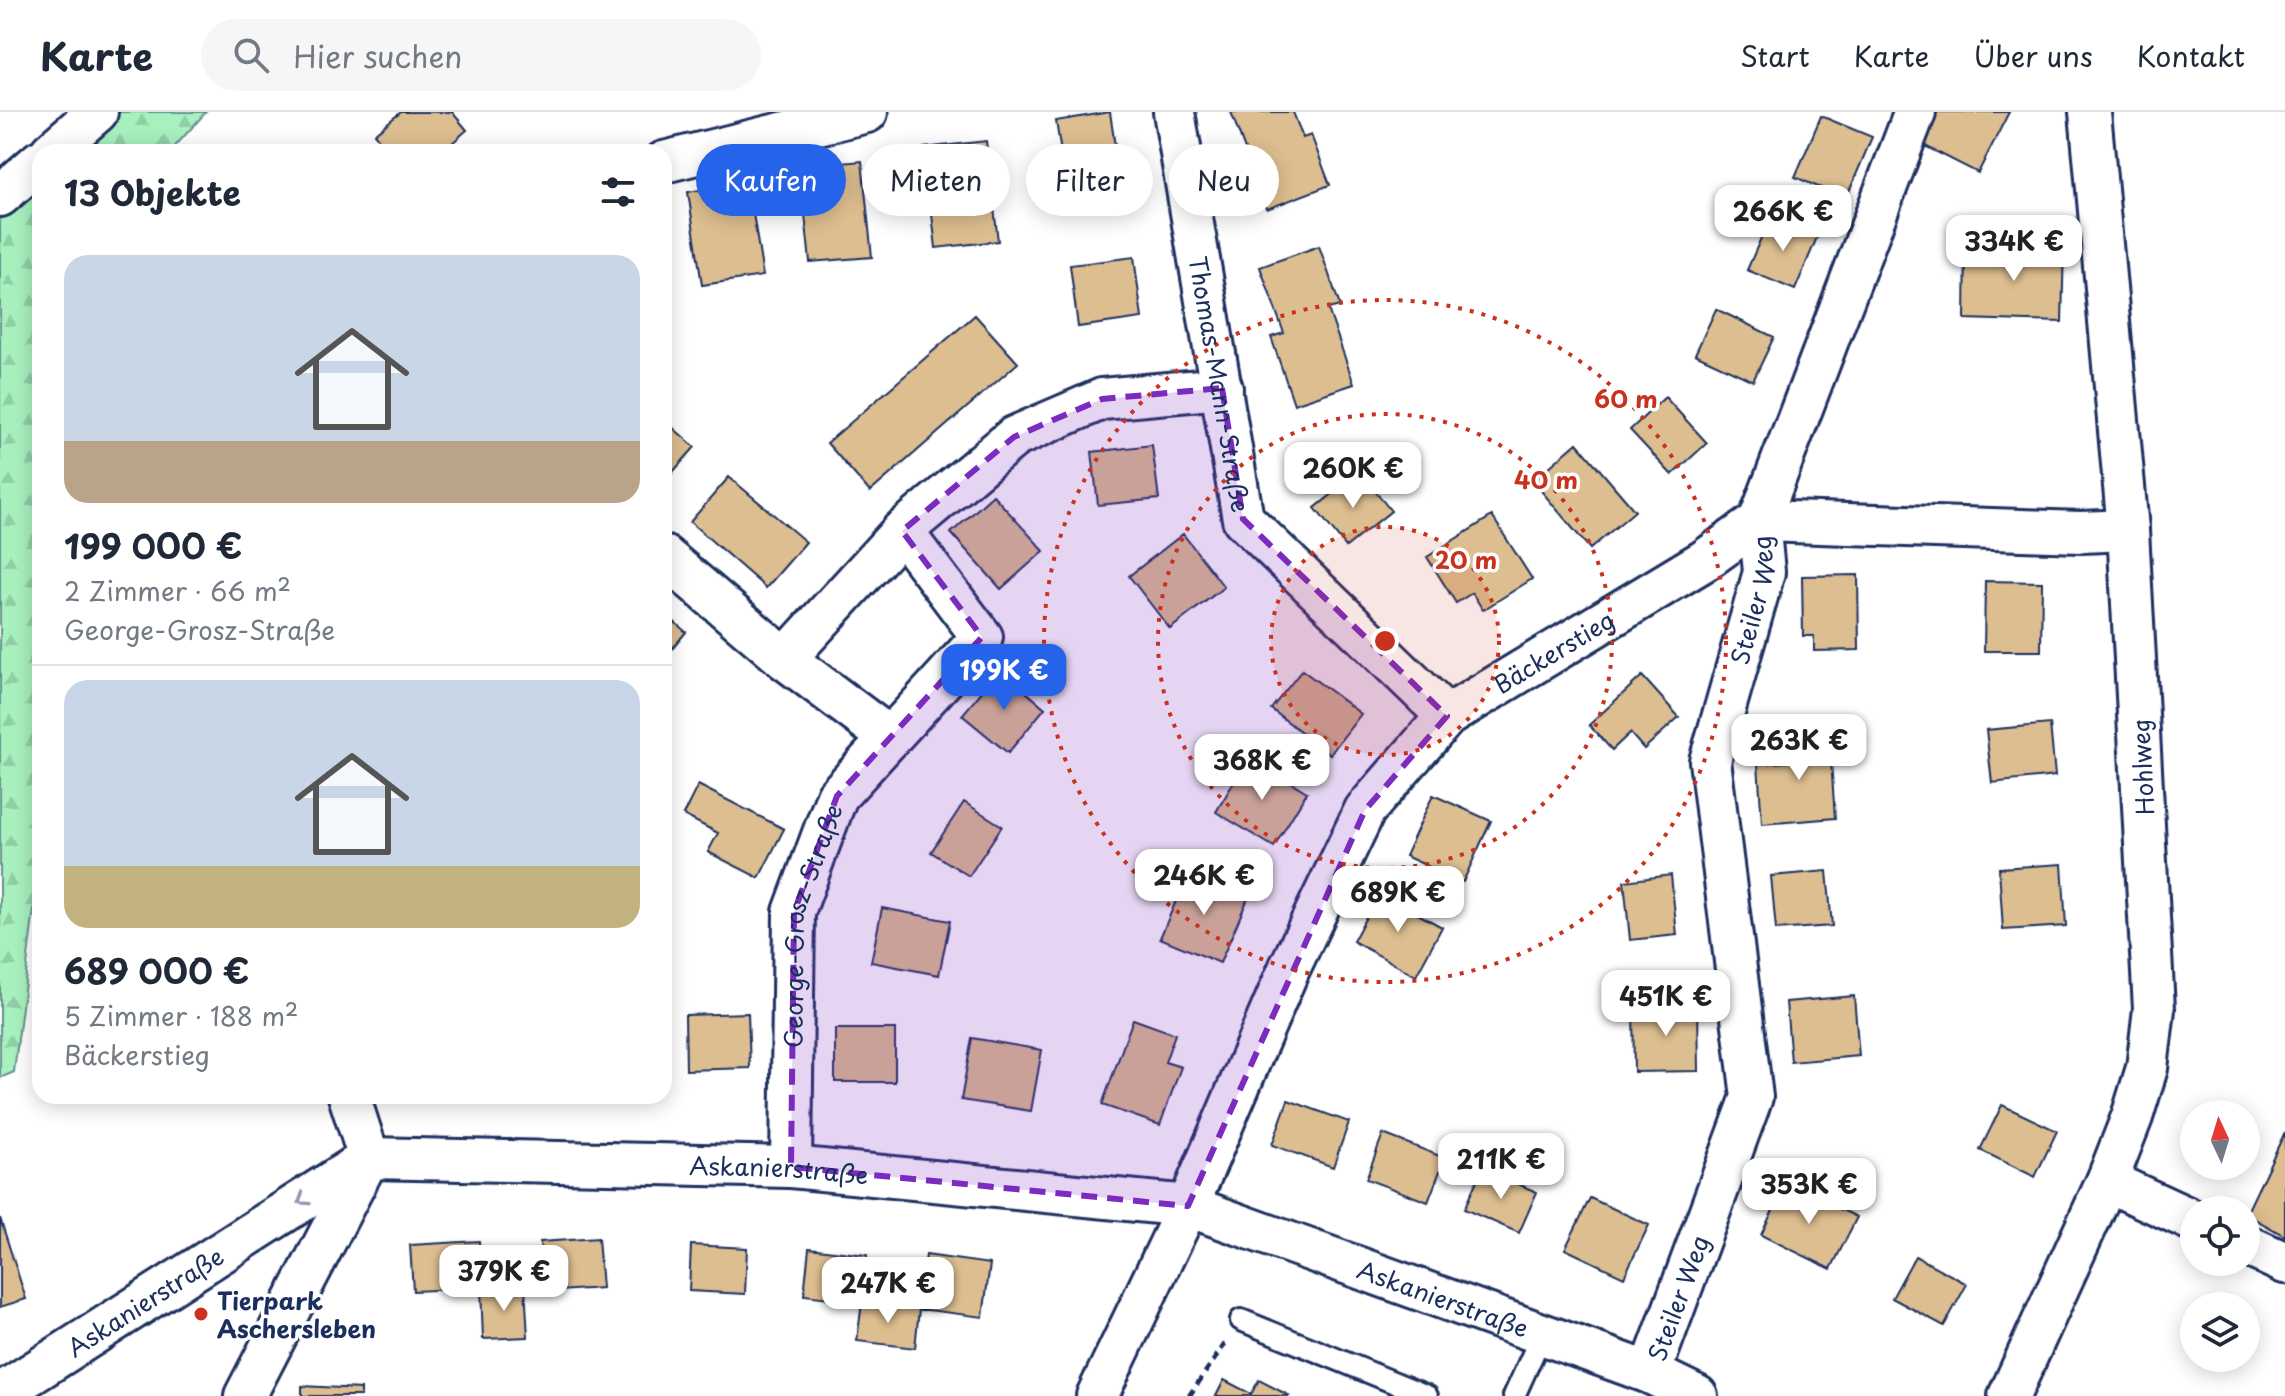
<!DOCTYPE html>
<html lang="de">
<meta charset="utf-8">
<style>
body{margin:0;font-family:"Playpen Sans",sans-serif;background:#f6f6f7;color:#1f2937;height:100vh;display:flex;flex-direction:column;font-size:30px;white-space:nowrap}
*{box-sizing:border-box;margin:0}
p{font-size:26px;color:#747a83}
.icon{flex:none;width:44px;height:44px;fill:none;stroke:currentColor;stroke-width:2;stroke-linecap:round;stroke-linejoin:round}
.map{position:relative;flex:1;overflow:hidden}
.sheet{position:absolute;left:32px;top:32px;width:640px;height:960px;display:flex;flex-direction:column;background:#fff;border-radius:24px;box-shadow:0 4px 20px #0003}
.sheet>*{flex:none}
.banner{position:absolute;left:696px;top:32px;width:760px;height:72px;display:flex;gap:16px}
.needle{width:52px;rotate:356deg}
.fabs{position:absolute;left:2180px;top:988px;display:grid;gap:16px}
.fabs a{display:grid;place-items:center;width:80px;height:80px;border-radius:50%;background:#fff;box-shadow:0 4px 20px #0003;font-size:40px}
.price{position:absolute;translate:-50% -68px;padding:0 18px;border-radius:16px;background:#fff;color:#222;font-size:26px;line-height:52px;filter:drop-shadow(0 2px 4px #0008)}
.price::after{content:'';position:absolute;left:50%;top:48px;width:24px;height:18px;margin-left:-12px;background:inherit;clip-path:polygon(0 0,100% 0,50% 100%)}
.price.active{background:#2563eb;color:#fff}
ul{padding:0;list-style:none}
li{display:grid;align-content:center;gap:16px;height:424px;padding:0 32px}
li+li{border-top:2px solid #e0e1e3}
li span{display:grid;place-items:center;height:248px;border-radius:24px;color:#555}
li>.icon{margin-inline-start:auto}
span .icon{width:144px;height:144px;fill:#fffc;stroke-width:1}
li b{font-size:34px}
h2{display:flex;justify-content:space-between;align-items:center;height:96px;padding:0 32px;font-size:34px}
.chip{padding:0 28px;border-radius:36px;background:#fff;box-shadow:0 4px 20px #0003;font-size:28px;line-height:72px}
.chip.active{background:#2563eb;color:#fff}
header{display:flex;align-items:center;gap:48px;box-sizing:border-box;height:112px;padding:0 40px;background:#fff;border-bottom:2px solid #e0e1e3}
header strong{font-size:38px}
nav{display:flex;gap:44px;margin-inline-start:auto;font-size:28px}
.search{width:560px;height:72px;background:#f6f6f7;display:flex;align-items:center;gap:20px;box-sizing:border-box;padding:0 28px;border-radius:44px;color:#747a83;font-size:30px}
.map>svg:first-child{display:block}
</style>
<header>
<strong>Karte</strong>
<div class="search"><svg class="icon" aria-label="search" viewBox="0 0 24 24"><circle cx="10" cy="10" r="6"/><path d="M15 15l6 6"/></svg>Hier suchen</div>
<nav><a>Start</a><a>Karte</a><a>Über uns</a><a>Kontakt</a></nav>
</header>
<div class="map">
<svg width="2285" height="1284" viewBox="0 0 2285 1284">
<defs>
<pattern id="forest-firs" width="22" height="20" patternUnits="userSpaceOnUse" patternTransform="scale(2)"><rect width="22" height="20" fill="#a8f0be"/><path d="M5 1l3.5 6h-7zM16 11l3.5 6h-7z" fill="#90cea6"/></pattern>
</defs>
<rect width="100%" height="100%" fill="#fff"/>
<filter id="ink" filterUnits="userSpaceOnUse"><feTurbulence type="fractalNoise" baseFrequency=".0125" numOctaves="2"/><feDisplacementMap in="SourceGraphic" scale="16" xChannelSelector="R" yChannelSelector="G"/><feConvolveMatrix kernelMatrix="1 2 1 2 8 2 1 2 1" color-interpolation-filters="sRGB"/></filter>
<g filter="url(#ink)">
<path fill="url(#forest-firs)" stroke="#62908e" stroke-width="2" d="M 97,0 L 206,0 L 170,40 L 51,40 Z
M 40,49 L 40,748 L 14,960 L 0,966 L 0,84 Z"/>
<path fill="#ddbe90" stroke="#1b2f5e" stroke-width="2" d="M 401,0 L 452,0 L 467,18 L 442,40 L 389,40 L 374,22 Z
M 1110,0 L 1122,83 L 1069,92 L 1056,9 Z
M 1231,0 L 1293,0 L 1303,26 L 1311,23 L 1330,73 L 1267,97 Z
M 1934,0 L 2009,0 L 1978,61 L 1919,31 Z
M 1821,4 L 1872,25 L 1846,87 L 1795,65 Z
M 986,29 L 998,129 L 936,136 L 924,36 Z
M 862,49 L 872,145 L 810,150 L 800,55 Z
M 748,70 L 763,164 L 702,173 L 688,80 Z
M 1771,103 L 1818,123 L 1795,178 L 1747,158 Z
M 1966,133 L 2064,135 L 2062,210 L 1965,207 Z
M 1319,134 L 1340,194 L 1328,197 L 1354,272 L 1294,292 L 1271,225 L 1284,221 L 1260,155 Z
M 1134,145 L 1142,206 L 1078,215 L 1070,153 Z
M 1716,197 L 1774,225 L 1753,269 L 1695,242 Z
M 975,203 L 1018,251 L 870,380 L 827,331 Z
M 1665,285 L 1707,331 L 1672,363 L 1630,318 Z
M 664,308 L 695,335 L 664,370 Z
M 1577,331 L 1635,399 L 1590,437 L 1533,369 Z
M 1152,333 L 1159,387 L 1098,393 L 1092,340 Z
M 1360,360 L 1391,399 L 1346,435 L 1315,396 Z
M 729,365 L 806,430 L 766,476 L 690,410 Z
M 993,383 L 1044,439 L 1001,477 L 951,421 Z
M 1492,404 L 1532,467 L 1483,498 L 1472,481 L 1456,491 L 1427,445 Z
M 1183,422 L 1224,475 L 1170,517 L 1129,464 Z
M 1858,463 L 1859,538 L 1814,539 L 1814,524 L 1803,524 L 1802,464 Z
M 1985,469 L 2042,470 L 2041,539 L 1984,539 Z
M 664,501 L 686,520 L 664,547 Z
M 1000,558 L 1045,596 L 1008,641 L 962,603 Z
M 1302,558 L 1361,602 L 1330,642 L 1271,597 Z
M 1642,564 L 1679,605 L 1644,637 L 1630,621 L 1612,638 L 1589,613 Z
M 2050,612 L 2055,664 L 1992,671 L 1986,618 Z
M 1829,620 L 1835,706 L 1762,712 L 1758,652 L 1787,650 L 1785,623 Z
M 1249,645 L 1307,680 L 1274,735 L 1216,700 Z
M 698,673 L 784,717 L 759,766 L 708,740 L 718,721 L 683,703 Z
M 1433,683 L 1491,709 L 1463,770 L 1405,744 Z
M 964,690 L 1002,714 L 969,764 L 931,740 Z
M 2062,752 L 2066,814 L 2003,818 L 1999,756 Z
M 1189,759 L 1249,784 L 1220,851 L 1160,826 Z
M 1827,759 L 1832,814 L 1776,818 L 1771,764 Z
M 1671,763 L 1677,823 L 1630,828 L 1624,769 Z
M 1379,781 L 1442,815 L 1416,864 L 1353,829 Z
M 882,796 L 950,809 L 939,863 L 871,850 Z
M 1854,884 L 1859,944 L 1791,950 L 1786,890 Z
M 1698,893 L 1699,959 L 1634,960 L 1633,894 Z
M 748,901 L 750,956 L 686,958 L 685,903 Z
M 1133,907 L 1175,922 L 1165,950 L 1181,955 L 1160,1013 L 1102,993 Z
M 835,917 L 895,917 L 895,970 L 835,970 Z
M 972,926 L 1042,938 L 1031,999 L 961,988 Z
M 1288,988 L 1349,1010 L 1333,1055 L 1272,1033 Z
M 2002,993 L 2057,1019 L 2035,1065 L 1980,1038 Z
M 2285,1020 L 2285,1124 L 2246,1102 Z
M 1383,1022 L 1445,1046 L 1428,1090 L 1366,1067 Z
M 1482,1057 L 1537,1080 L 1519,1121 L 1464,1097 Z
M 1786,1071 L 1857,1105 L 1831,1157 L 1761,1123 Z
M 1590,1086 L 1649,1113 L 1624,1165 L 1565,1137 Z
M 0,1106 L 26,1187 L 0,1195 Z
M 598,1126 L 602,1176 L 544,1180 L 540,1130 Z
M 479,1129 L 481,1176 L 413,1179 L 410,1133 Z
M 691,1133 L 747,1136 L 745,1182 L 689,1179 Z
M 809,1136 L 867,1143 L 862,1190 L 804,1183 Z
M 926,1143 L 990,1152 L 983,1205 L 919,1197 Z
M 1915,1144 L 1967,1172 L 1944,1214 L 1892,1186 Z
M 525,1174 L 528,1225 L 483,1227 L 481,1176 Z
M 862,1190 L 919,1197 L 915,1236 L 857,1229 Z
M 1224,1268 L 1251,1282 L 1259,1268 L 1290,1284 L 1216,1284 Z
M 302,1274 L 361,1277 L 361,1284 L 302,1284 Z"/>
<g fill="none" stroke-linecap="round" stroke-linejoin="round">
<defs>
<path id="lane" d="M 1241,1208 L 1427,1284
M 1514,1284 L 1542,1222"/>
<g id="street">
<path id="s1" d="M 1174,0 L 1243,407 L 1447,604"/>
<path d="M 51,40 L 97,0"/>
<path d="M 664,50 L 867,0"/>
<path d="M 0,84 L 40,49"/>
<path d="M 1759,409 L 2081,420 L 2128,418"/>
<path d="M 664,444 L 785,547 L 890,626"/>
<path d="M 785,547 L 902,419 L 1014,325 L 1102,287 L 1222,276"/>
<path d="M 349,984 L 369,1046"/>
<path id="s2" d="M 791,1055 L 794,800 L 837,684 L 982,525 L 902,419"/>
<path d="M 2107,1069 L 2194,1109"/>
<path d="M 2246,1133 L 2285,1151"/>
<path id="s3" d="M 1650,1261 L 1752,985 L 1710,649 L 1764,460 L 1759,409"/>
<path id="s4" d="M 0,1282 L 369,1046 L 791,1055 L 1188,1094 L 1289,857 L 1365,698 L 1447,604 L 1705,448 L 1759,409 L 1915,0"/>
<path d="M 245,1284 L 367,1049"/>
<path id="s5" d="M 1097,1284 L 1188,1094 L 1650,1261 L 1697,1284"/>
<path d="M 2009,1284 L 2107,1069 L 2132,1005 L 2147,956 L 2154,897 L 2128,418 L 2090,0"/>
</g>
</defs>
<use href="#lane" stroke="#1b2f5e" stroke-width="26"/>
<use href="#street" stroke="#1b2f5e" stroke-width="46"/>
<path stroke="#1b2f5e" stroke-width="5" stroke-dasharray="8 6" stroke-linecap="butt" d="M 1189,1284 L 1225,1232"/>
<use href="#lane" stroke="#fff" stroke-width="20"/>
<use href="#street" stroke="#fff" stroke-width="40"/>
</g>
<defs><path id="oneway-chevron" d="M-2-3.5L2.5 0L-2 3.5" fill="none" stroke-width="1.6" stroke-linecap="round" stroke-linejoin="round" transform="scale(2)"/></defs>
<use stroke="#8d97ae" href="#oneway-chevron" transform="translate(303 1088) rotate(147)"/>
</g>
<path fill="#7b2cbf" fill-opacity="0.2" stroke="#7b2cbf" stroke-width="6" stroke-dasharray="16 10" stroke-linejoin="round" d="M 1222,276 L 1243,407 L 1447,604 L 1365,698 L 1188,1094 L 791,1055 L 794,800 L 837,684 L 982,525 L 902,419 L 1014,325 L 1102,287 Z"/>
<circle cx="1385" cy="529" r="114" fill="#c8321e" fill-opacity=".12"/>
<g fill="none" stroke="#c8321e" stroke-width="4" stroke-dasharray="4 8">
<circle cx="1385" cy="529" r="114"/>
<circle cx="1385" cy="529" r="227"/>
<circle cx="1385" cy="529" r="341"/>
</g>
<circle fill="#c8321e" stroke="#fff" stroke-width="3" cx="201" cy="1202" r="8"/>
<g text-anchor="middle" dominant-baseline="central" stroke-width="7" stroke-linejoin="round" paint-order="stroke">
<g font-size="24" fill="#1b2f5e" stroke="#fff">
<text stroke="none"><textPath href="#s1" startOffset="276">Thomas-Mann-Straße</textPath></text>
<text stroke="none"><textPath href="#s3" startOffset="800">Steiler Weg</textPath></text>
<text stroke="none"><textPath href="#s4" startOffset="1942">Bäckerstieg</textPath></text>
<text transform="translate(2142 655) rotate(-93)">Hohlweg</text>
<text stroke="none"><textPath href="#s2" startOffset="244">George-Grosz-Straße</textPath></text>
<text stroke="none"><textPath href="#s4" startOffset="848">Askanierstraße</textPath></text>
<text stroke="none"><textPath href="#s5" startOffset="482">Askanierstraße</textPath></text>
<text stroke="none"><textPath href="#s3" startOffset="80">Steiler Weg</textPath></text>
<text stroke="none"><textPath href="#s4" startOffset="172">Askanierstraße</textPath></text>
</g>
<g font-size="24" font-weight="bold" fill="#1b2f5e" stroke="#fff" text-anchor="start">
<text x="217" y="1188">Tierpark<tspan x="217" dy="28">Aschersleben</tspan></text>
</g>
</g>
<circle cx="1385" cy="529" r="12" fill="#c8321e" stroke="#fff" stroke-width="4"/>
<g font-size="24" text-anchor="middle" font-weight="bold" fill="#c8321e" stroke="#fff" stroke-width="7" stroke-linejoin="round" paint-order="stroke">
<text x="1626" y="296">60 m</text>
<text x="1546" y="377">40 m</text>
<text x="1466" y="457">20 m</text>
</g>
</svg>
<div class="fabs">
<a><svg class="needle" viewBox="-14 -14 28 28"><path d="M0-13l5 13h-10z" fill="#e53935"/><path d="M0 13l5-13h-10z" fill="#747a83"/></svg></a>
<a><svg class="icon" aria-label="locate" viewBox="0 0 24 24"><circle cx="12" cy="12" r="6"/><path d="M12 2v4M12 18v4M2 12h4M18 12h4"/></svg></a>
<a><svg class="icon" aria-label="layers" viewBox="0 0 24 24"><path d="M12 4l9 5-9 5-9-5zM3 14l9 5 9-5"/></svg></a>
</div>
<b class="price" style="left:1783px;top:141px">266K €</b>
<b class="price" style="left:2014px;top:171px">334K €</b>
<b class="price" style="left:1353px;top:398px">260K €</b>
<b class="price active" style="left:1004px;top:600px">199K €</b>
<b class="price" style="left:1799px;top:670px">263K €</b>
<b class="price" style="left:1262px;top:690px">368K €</b>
<b class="price" style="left:1204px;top:805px">246K €</b>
<b class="price" style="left:1398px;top:822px">689K €</b>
<b class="price" style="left:1666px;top:926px">451K €</b>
<b class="price" style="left:1501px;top:1089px">211K €</b>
<b class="price" style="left:1809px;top:1114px">353K €</b>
<b class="price" style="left:504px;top:1201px">379K €</b>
<b class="price" style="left:888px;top:1213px">247K €</b>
<div class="banner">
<a class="chip active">Kaufen</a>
<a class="chip">Mieten</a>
<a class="chip">Filter</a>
<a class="chip">Neu</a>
</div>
<section class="sheet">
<h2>13 Objekte<svg class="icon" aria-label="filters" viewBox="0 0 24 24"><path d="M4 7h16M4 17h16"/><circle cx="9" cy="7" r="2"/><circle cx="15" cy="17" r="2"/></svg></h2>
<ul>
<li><span style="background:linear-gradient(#c9d6e8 75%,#b9a48a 0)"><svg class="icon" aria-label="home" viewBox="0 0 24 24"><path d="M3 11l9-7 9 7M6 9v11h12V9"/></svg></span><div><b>199 000 €</b><p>2 Zimmer · 66 m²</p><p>George-Grosz-Straße</p></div></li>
<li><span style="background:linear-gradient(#c9d6e8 75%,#c2b280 0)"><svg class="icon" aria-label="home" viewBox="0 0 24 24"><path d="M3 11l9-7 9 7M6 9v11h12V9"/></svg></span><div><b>689 000 €</b><p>5 Zimmer · 188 m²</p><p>Bäckerstieg</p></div></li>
</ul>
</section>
</div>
